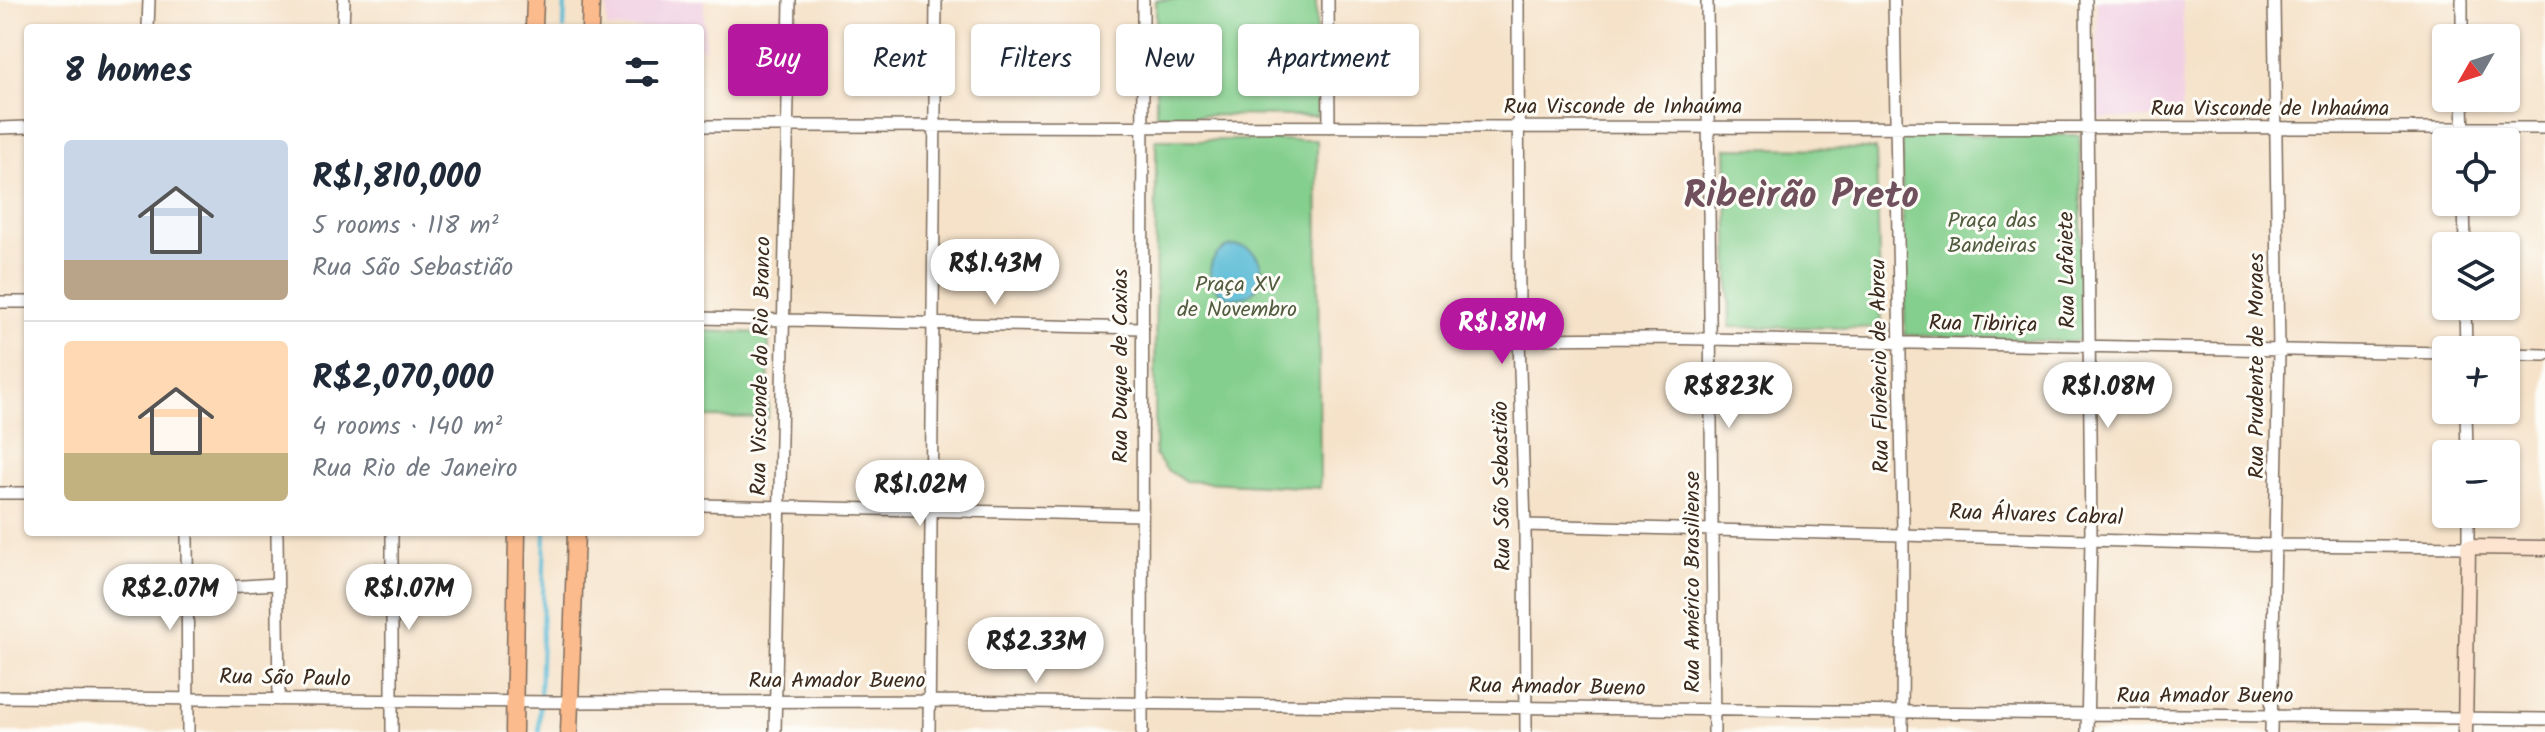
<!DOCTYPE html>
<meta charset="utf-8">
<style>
body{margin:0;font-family:Kalam,sans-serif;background:#f6f6f7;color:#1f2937;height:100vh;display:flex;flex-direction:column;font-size:30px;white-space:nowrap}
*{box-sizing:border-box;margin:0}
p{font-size:26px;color:#747a83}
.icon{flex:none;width:44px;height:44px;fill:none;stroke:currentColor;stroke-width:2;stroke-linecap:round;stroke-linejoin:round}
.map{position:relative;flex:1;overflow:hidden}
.panel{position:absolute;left:24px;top:24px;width:680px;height:512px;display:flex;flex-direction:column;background:#fff;border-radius:8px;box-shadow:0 2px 6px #0004}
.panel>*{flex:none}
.banner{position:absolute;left:728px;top:24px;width:760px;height:72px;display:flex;gap:16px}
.needle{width:52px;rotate:231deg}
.tools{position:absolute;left:2432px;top:24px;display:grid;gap:16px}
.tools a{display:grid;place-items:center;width:88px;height:88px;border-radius:8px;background:#fff;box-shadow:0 2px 6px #0004;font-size:40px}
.price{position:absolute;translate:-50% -68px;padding:0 18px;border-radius:28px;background:#fff;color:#222;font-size:26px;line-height:52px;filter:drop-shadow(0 2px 4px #0008)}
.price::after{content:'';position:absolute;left:50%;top:48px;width:24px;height:18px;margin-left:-12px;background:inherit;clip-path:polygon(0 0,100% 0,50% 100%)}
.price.selected{background:#b5179e;color:#fff}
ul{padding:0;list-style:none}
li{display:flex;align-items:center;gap:24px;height:200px;padding:0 40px}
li+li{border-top:2px solid #e0e1e3}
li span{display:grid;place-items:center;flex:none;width:224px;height:160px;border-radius:8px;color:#555}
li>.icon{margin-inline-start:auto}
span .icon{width:96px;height:96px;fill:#fffc;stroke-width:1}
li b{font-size:34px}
h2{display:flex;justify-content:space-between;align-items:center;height:96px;padding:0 40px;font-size:34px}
.chip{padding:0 28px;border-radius:8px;background:#fff;box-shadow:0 2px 6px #0004;font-size:28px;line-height:72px}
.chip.selected{background:#b5179e;color:#fff}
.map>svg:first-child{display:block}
</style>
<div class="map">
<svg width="2545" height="732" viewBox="0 0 2545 732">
<rect width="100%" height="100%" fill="#fdfcf7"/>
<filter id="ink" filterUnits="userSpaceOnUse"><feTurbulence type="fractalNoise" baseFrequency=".0125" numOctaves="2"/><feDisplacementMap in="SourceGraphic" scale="16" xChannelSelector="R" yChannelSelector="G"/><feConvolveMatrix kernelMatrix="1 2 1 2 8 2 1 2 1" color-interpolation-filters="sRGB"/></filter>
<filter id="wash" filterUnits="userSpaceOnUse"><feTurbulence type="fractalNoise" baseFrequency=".006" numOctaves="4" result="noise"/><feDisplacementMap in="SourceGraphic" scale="32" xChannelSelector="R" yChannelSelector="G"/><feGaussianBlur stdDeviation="1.8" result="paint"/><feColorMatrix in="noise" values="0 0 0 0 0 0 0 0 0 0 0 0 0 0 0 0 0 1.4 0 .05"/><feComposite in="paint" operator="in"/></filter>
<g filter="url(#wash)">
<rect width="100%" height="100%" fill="#f5e2c9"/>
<path fill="#f1d0e3" d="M 607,0 L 704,0 L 705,49 L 700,49 L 700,28 L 607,28 Z
M 2097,0 L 2183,0 L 2182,119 L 2098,118 Z"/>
<path fill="#84cf8d" stroke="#607c56" stroke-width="2" d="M 1156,0 L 1316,0 L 1317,116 L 1156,115 Z
M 1901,135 L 2080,135 L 2083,338 L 2074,342 L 1905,335 Z
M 1156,140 L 1317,140 L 1320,488 L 1185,481 L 1167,470 L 1155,456 Z
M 1726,148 L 1876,149 L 1881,328 L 1730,327 Z
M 700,331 L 769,333 L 768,418 L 700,417 Z"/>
<path fill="#57bad5" stroke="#49727a" stroke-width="2" d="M1210 272a26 26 0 1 1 52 0a26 26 0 1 1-52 0Z"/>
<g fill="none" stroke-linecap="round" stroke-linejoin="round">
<path stroke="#57bad5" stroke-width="4" d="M 564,28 L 565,0
M 539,732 L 545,532"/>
</g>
</g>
<g filter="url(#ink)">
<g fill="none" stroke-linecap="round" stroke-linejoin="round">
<defs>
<path id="minor" d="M 1328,0 L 1329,127
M 1518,0 L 1519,339 L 1525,525 L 1526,732
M 1707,0 L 1714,732
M 1894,0 L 1903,534 L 1902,732
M 2086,0 L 2091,540 L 2087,732
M 2462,0 L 2462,38
M 148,28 L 149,0
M 343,28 L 344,0
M 2463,98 L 2464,142
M 700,126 L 2545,128
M 0,128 L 28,127
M 2464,202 L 2465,246
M 0,302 L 28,302
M 2465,306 L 2466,350
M 700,318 L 1142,328
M 1519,339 L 1650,338 L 2446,353
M 2506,354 L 2545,355
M 2466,410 L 2467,454
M 0,493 L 28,493
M 700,505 L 1140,515
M 1525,525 L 2275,545 L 2468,547 L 2468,514
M 187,532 L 188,732
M 277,535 L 279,700
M 225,587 L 277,584
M 0,697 L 554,702 L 929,701 L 2545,719
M 392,732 L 392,532
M 775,732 L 790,0
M 929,732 L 936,0
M 1142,732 L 1143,0
M 2271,732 L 2279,351 L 2274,0"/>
<path id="secondary" d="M 2465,732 L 2468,547 L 2545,548"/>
<path id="primary" d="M 534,28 L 535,0
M 590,28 L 591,0
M 514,732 L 517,532
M 569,732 L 576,532"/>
</defs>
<use href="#minor" stroke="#7c6a5a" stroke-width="14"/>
<use href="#secondary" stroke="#7c6a5a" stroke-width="17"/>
<use href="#primary" stroke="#7c6a5a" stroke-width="19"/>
<use href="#minor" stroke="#fff" stroke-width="11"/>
<use href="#secondary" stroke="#fde4d1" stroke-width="14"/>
<use href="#primary" stroke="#fbbb8d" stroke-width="16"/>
</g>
</g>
<g text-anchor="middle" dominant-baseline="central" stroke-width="6" stroke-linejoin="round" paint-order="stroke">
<g font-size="22" fill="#3b2a1e" stroke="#fdfcf7">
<text x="1623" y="107">Rua Visconde de Inhaúma</text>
<text x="2270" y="109">Rua Visconde de Inhaúma</text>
<text transform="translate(2068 270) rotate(-91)">Rua Lafaiete</text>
<text transform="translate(1983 325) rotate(1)">Rua Tibiriça</text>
<text transform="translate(762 366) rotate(-89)">Rua Visconde do Rio Branco</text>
<text transform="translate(1121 366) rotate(-90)">Rua Duque de Caxias</text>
<text transform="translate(1881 366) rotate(-91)">Rua Florêncio de Abreu</text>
<text transform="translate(2257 366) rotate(-90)">Rua Prudente de Moraes</text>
<text transform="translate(1503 486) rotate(-91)">Rua São Sebastião</text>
<text transform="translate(2036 516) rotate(2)">Rua Álvares Cabral</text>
<text transform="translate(1693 582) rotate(-90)">Rua Américo Brasiliense</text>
<text transform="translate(285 679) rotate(1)">Rua São Paulo</text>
<text x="837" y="681">Rua Amador Bueno</text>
<text transform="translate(1557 688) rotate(1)">Rua Amador Bueno</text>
<text x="2205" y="696">Rua Amador Bueno</text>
</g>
<g font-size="22" fill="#515c3f" stroke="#fdfcf7">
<text x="1992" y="221">Praça das<tspan x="1992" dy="25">Bandeiras</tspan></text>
<text x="1237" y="285">Praça XV<tspan x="1237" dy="25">de Novembro</tspan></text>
</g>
<g font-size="38" font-weight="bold" fill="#70505c" stroke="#fdfcf7">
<text x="1801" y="197">Ribeirão Preto</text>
</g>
</g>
</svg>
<div class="tools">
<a><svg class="needle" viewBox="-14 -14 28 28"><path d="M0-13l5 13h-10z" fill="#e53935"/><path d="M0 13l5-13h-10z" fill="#747a83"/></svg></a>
<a><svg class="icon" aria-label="locate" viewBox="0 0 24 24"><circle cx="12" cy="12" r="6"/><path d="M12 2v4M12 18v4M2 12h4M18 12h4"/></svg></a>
<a><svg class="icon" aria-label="layers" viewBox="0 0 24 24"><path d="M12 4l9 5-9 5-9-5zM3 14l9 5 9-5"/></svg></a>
<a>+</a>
<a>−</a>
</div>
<b class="price" style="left:995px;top:307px">R$1.43M</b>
<b class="price selected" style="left:1502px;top:366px">R$1.81M</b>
<b class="price" style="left:1729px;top:430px">R$823K</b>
<b class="price" style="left:2108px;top:430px">R$1.08M</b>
<b class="price" style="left:920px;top:528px">R$1.02M</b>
<b class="price" style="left:170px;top:632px">R$2.07M</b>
<b class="price" style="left:409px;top:632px">R$1.07M</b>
<b class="price" style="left:1036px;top:685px">R$2.33M</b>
<div class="banner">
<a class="chip selected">Buy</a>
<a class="chip">Rent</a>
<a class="chip">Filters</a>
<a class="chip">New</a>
<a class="chip">Apartment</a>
</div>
<section class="panel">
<h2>8 homes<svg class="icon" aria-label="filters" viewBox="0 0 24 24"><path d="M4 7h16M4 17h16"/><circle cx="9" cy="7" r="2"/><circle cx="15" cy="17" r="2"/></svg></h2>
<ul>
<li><span style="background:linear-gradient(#c9d6e8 75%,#b9a48a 0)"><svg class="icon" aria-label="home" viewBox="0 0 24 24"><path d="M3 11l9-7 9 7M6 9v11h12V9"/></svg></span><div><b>R$1,810,000</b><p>5 rooms · 118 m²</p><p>Rua São Sebastião</p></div></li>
<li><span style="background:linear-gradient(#ffd9b3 70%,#c2b280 0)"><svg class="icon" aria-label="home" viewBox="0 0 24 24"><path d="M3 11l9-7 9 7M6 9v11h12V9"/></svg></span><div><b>R$2,070,000</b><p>4 rooms · 140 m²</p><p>Rua Rio de Janeiro</p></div></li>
</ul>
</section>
</div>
